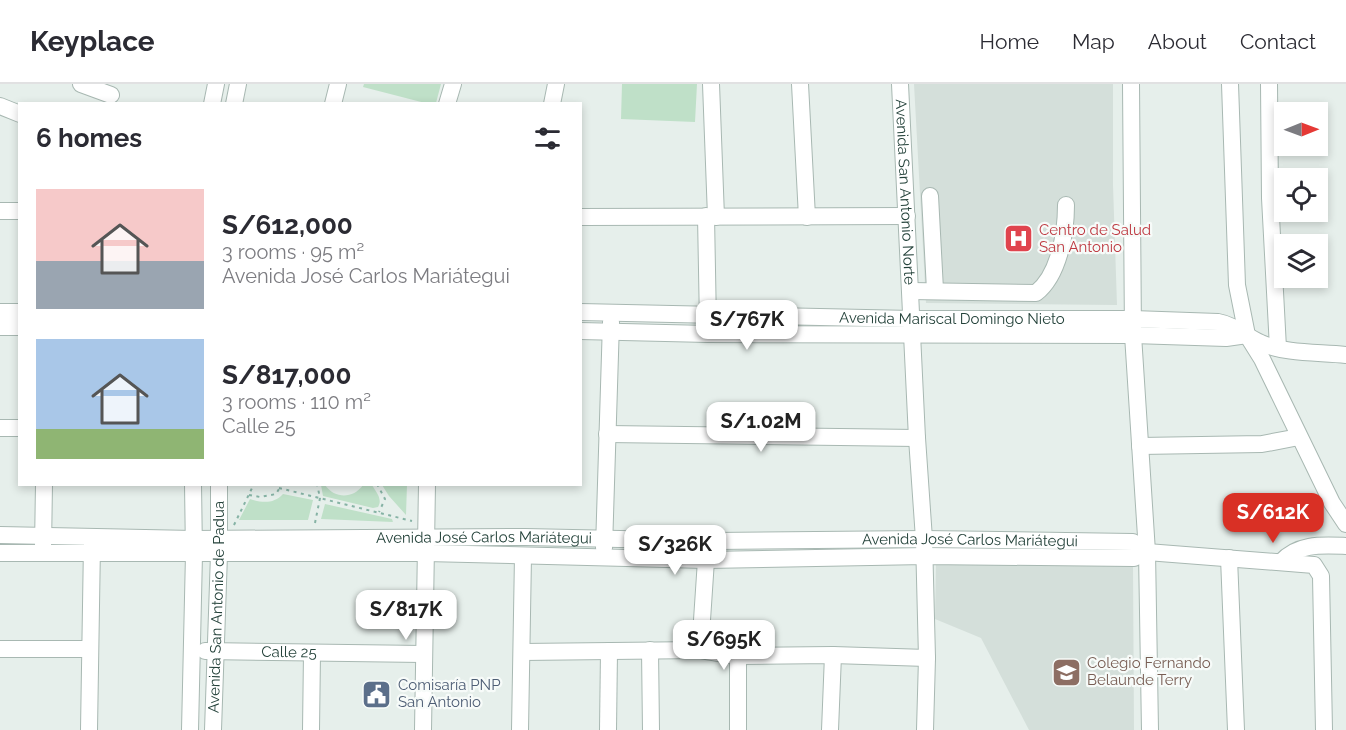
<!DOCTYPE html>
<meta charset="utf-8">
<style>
body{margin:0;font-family:Raleway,sans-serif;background:#f7f7f7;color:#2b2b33;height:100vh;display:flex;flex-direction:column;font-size:22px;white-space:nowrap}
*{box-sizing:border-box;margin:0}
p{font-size:20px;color:#7c7c81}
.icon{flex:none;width:33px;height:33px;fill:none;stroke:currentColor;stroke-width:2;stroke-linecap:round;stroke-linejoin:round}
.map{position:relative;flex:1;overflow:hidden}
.side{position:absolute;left:18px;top:18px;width:564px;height:384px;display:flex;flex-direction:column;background:#fff;border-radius:0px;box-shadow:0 3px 9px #0003}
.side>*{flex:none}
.needle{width:39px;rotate:89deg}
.tools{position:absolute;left:1274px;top:18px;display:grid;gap:12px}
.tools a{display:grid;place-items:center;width:54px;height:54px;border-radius:0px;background:#fff;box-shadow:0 3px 9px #0003;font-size:30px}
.price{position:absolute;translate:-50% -51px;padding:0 14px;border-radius:12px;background:#fff;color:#222;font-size:20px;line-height:39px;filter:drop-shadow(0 2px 3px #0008)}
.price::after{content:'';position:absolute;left:50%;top:36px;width:18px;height:14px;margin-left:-9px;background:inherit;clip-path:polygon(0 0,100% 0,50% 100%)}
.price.on{background:#d93025;color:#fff}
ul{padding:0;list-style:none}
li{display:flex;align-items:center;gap:18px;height:150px;padding:0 18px}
li span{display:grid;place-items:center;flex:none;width:168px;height:120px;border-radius:0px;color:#555}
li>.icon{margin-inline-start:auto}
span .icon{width:72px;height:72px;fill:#fffc;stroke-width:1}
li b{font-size:26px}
h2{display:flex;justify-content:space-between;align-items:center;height:72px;padding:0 18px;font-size:26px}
header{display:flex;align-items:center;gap:36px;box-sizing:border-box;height:84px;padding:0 30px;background:#fff;border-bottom:2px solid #e1e1e2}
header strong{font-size:28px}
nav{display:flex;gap:33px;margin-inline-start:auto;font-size:21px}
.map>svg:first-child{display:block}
</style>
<header>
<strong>Keyplace</strong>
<nav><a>Home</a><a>Map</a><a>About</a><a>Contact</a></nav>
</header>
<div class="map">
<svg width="1346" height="646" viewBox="0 0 1346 646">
<rect width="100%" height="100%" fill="#e6efeb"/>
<path fill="#d4dfda" d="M 914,0 L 1113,0 L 1113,101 L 1117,221 L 926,219 Z
M 1128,478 L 1133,482 L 1134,646 L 1029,646 L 981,554 L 935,535 L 936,480 Z"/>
<path fill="#bfe0c8" d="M 364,0 L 441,0 L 436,19 L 429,20 L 363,3 Z
M 622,0 L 697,0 L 695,38 L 621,35 Z
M 321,401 L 325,401 C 335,415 353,415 363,401 L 372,401 C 376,408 383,415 378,423 L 373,424 L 323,412 Z
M 382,401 L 407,401 L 406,431 L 389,412 Z
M 283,410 L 313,416 L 308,436 L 239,436 L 250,415 C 262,419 274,420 283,410 Z
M 325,420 L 392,435 L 393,438 L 321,435 Z"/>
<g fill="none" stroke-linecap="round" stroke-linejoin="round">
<defs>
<g id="minor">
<path d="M 81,0 L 111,11"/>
<path d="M 711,0 L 716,133"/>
<path d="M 800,0 L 807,133"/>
<path id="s1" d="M 900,0 L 917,354 L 924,455 L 927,574 L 925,646"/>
<path d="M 1131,0 L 1133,251 L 1147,468 L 1150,646"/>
<path d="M 1230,0 L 1237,201 L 1247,251 L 1262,275 L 1332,419 L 1346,440"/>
<path d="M 1269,0 L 1270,114 L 1278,264"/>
<path d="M 212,20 L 216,0"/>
<path d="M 234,20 L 238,0"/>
<path d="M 333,20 L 338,0"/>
<path d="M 447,20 L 453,0"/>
<path d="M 552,20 L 556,0"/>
<path d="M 0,22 L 20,30"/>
<path d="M 930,112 L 935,206"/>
<path d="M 0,127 L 20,127"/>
<path d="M 706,132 L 708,240"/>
<path d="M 580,133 L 907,132"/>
<path d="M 911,207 L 1036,209 C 1059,191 1066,149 1066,121"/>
<path d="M 0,228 L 20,228"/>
<path id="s2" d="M 580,228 L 912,235 L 1133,235 L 1218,238 C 1235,241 1246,253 1261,259 C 1286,270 1319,268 1346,271"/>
<path d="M 0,243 L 20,243"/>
<path d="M 580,247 L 708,250 L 1133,251 L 1226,254 L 1247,251"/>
<path d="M 0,344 L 20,344"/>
<path d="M 607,350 L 917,354"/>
<path d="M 1140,362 L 1262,360 L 1299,353"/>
<path id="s3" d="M 0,451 L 193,455 L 525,453 L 715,457 L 924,455 L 1133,458 L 1147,468"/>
<path d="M 43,463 L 44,400"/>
<path d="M 604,464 L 611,238"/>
<path d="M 0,469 L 426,469 L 706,476 L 925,472 L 1134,474 L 1147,468 L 1314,481 L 1321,492 L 1324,646"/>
<path d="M 1229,474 L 1236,646"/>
<path d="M 1281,478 C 1298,459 1322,461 1346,462"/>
<path d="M 0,565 L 89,565"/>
<path d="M 650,566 L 651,646"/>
<path d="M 700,566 L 706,476 L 711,466"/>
<path id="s4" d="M 205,567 L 423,570"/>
<path d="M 522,568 L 700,566 L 738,572 L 833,571 L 927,574"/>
<path d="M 89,646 L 92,460"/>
<path d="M 190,646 L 194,470 L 193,400"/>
<path id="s5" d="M 213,646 L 219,470 L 219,400"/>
<path d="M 311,646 L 312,569"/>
<path d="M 423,646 L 427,400"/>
<path d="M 520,646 L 523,472"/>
<path d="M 608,646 L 609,567"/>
<path d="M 738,646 L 738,572"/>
<path d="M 830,646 L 833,571"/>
</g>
</defs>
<use href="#minor" stroke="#a8b8b2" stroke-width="18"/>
<path stroke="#86b3a5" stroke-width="2" stroke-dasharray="3 4.5" stroke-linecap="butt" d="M 377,400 L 385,415 L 379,428
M 279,404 L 412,437
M 249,411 L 260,413 L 276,410 L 282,400
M 315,439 L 320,414 L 317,400
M 234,441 L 254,400"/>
<use href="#minor" stroke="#fff" stroke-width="16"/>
</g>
<defs>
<symbol id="hospital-square" viewBox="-11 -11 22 22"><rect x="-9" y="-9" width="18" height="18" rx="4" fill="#e0444e" stroke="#f7fbf9"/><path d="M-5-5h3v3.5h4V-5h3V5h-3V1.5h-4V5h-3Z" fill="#fff"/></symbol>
<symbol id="school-square" viewBox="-11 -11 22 22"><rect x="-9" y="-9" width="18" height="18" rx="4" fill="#8d6e63" stroke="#f7fbf9"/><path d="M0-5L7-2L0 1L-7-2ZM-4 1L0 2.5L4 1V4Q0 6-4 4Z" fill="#fff"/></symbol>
<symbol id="civic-square" viewBox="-11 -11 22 22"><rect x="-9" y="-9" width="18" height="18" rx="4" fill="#5c6f8a" stroke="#f7fbf9"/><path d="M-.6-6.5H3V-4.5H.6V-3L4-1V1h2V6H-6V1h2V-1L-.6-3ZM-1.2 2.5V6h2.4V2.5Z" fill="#fff"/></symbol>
</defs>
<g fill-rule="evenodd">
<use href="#hospital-square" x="1002" y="138" width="33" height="33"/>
<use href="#school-square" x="1050" y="572" width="33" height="33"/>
<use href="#civic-square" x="360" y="594" width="33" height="33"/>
</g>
<g text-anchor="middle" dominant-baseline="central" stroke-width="4.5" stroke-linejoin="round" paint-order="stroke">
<g font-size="15" fill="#24423a" stroke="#f7fbf9">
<text stroke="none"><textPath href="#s1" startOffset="108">Avenida San Antonio Norte</textPath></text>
<text stroke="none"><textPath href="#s2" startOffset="372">Avenida Mariscal Domingo Nieto</textPath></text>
<text stroke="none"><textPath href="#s3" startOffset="484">Avenida José Carlos Mariátegui</textPath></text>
<text stroke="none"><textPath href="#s3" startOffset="970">Avenida José Carlos Mariátegui</textPath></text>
<text stroke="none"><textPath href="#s5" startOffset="123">Avenida San Antonio de Padua</textPath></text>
<text stroke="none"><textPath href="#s4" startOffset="84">Calle 25</textPath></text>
</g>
<g font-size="15" fill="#be3a42" stroke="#f7fbf9" text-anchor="start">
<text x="1039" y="146">Centro de Salud<tspan x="1039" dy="17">San Antonio</tspan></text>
</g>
<g font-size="15" fill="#785e54" stroke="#f7fbf9" text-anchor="start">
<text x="1087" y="579">Colegio Fernando<tspan x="1087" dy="17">Belaunde Terry</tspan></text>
</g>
<g font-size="15" fill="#4e5e75" stroke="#f7fbf9" text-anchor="start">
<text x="398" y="601">Comisaría PNP<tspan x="398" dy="17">San Antonio</tspan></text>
</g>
</g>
</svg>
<div class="tools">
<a><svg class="needle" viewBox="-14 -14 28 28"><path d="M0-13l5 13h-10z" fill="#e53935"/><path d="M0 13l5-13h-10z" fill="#7c7c81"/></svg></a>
<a><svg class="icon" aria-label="locate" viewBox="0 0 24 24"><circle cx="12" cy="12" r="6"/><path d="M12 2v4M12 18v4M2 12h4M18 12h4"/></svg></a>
<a><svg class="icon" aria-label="layers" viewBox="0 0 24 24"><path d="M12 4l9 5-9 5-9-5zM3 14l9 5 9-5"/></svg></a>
</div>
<b class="price" style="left:747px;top:267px">S/767K</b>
<b class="price" style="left:761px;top:369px">S/1.02M</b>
<b class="price on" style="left:1273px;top:460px">S/612K</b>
<b class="price" style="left:675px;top:492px">S/326K</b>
<b class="price" style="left:406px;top:557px">S/817K</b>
<b class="price" style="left:724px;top:587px">S/695K</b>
<section class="side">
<h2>6 homes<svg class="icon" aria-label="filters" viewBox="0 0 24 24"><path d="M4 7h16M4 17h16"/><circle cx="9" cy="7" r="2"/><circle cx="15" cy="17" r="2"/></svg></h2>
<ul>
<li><span style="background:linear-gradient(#f6c9c9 60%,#9aa5b1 0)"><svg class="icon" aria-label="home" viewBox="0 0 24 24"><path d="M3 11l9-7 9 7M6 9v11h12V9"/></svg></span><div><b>S/612,000</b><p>3 rooms · 95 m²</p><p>Avenida José Carlos Mariátegui</p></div></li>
<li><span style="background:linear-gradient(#a9c7e8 75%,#8fb573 0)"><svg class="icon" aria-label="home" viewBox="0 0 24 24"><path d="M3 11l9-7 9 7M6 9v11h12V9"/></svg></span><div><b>S/817,000</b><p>3 rooms · 110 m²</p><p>Calle 25</p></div></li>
</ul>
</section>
</div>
